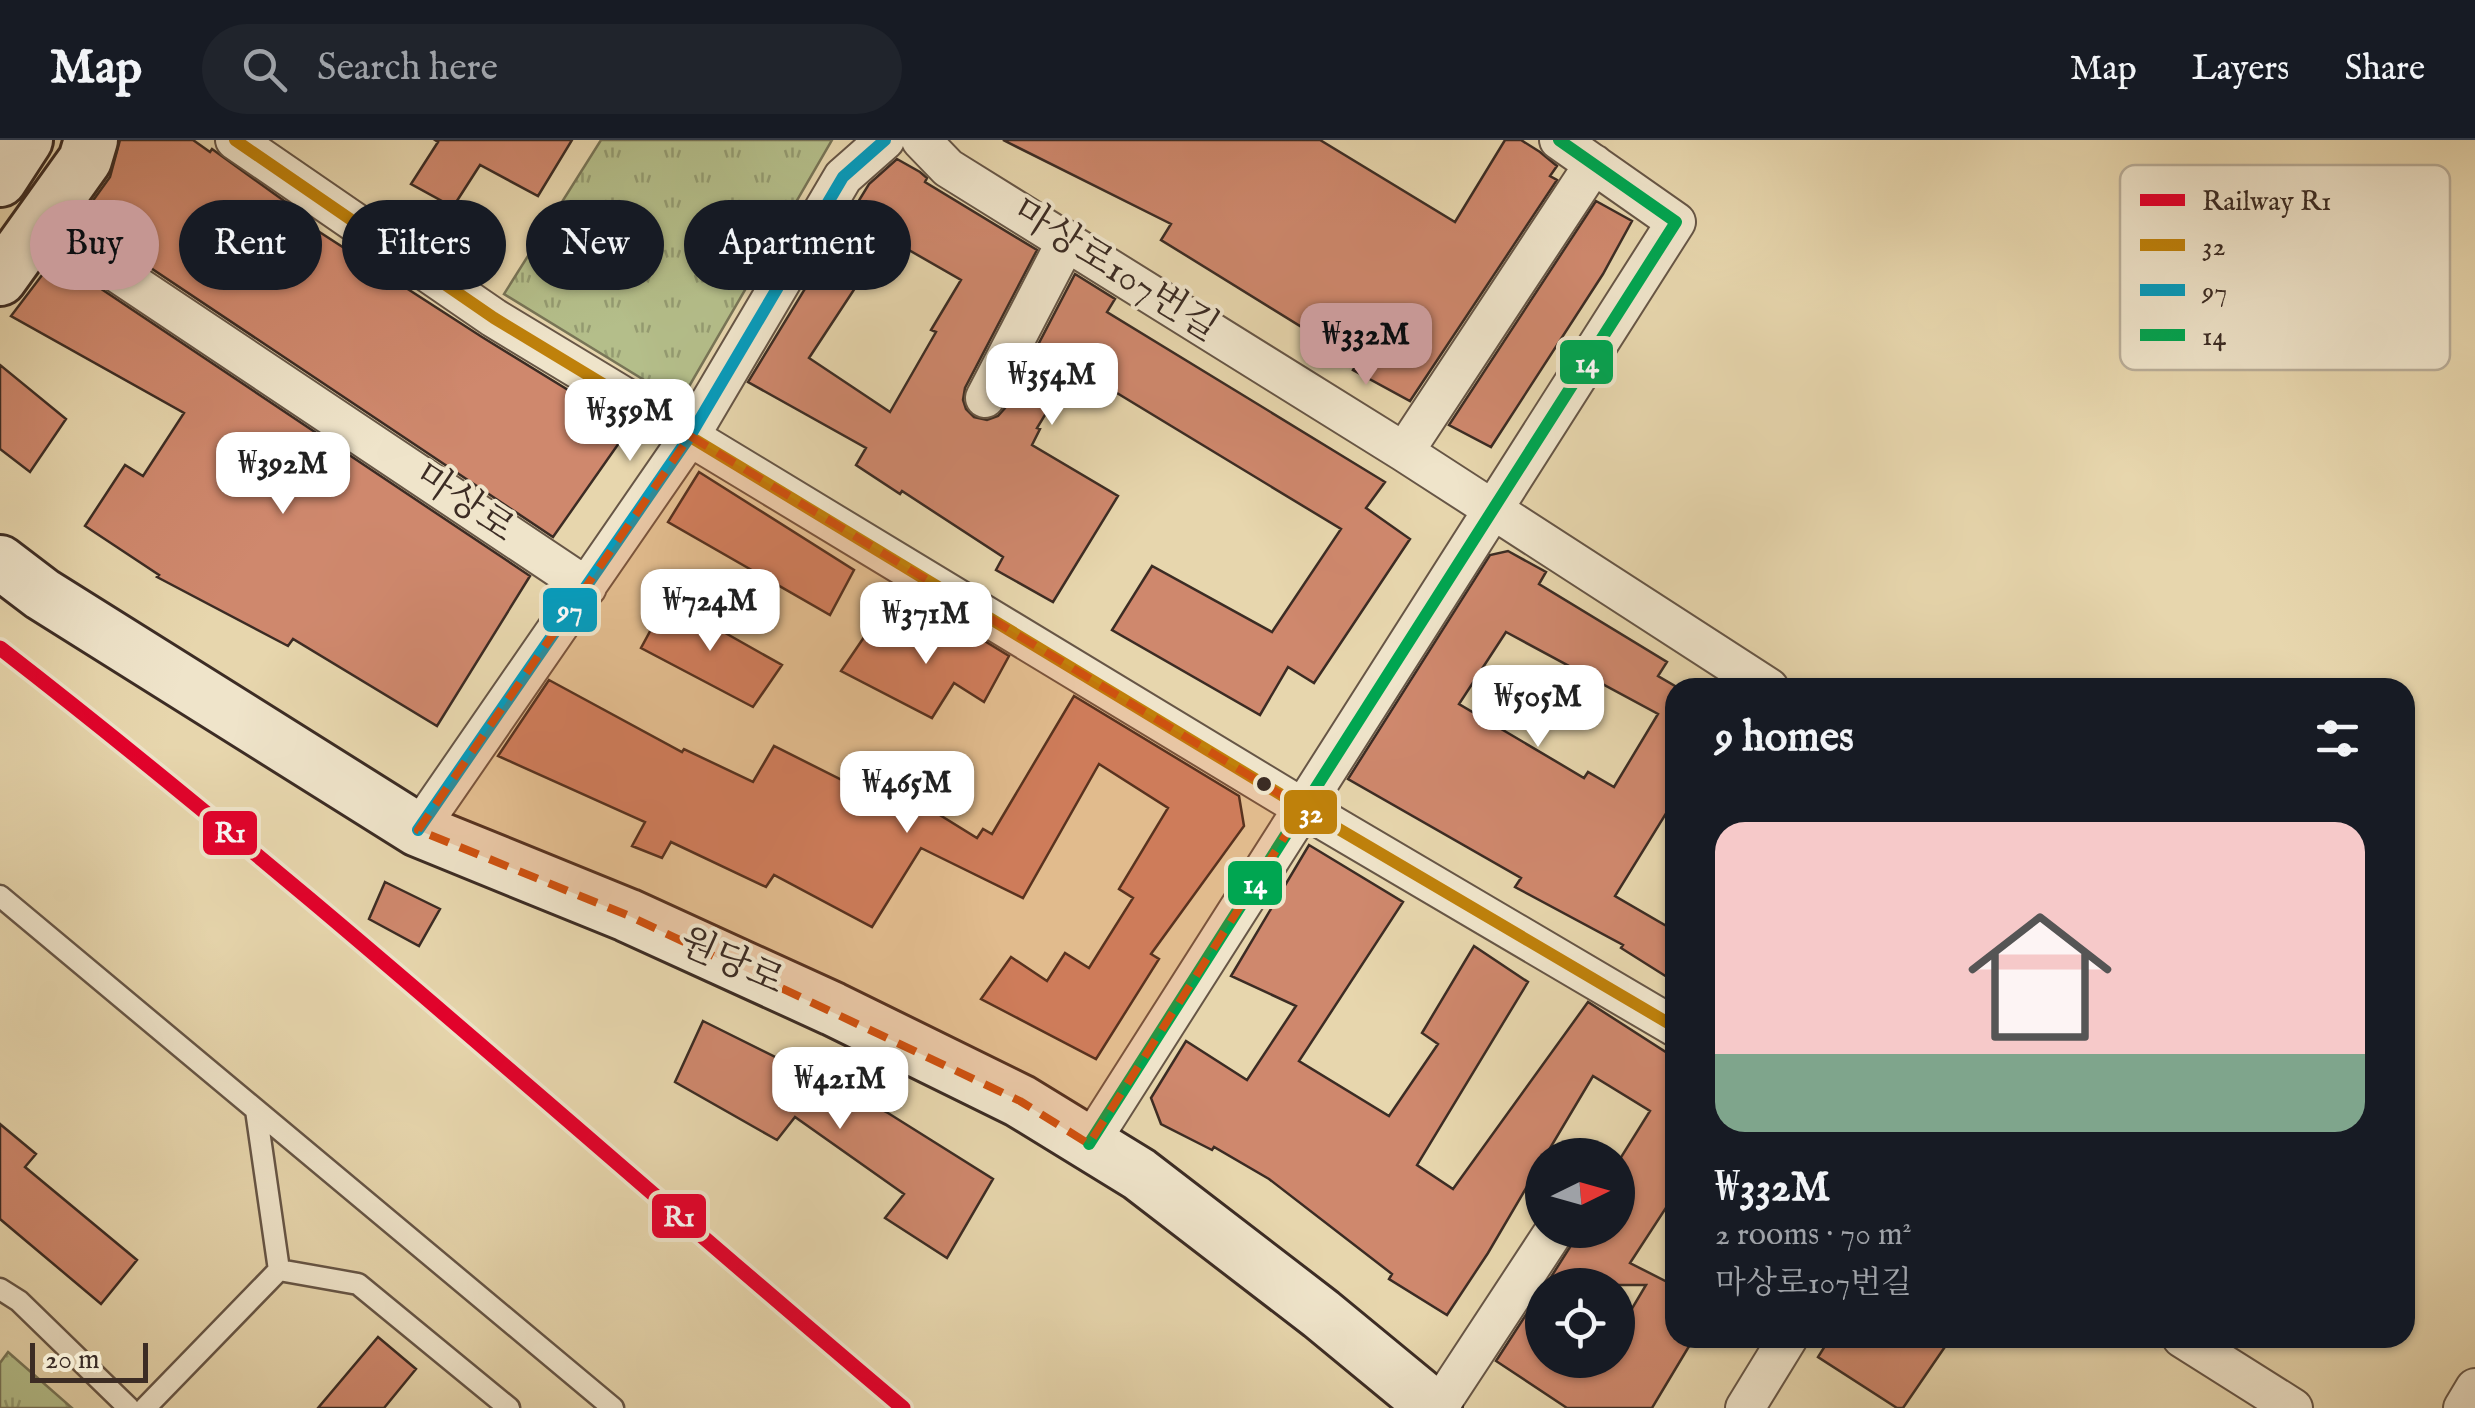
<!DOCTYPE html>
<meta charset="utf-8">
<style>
body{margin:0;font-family:"IM FELL English","Noto Serif KR",serif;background:#20242c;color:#f1f3f6;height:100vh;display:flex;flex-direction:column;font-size:38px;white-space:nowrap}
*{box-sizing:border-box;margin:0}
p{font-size:32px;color:#9ea1a6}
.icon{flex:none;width:55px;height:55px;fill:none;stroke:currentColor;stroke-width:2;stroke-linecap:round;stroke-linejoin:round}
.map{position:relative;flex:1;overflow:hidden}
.details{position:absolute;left:1665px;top:538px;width:750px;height:670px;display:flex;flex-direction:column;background:#171b24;border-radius:30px;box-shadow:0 2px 8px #0004}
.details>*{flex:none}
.banner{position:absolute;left:30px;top:60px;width:950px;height:90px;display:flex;gap:20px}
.needle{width:65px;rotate:85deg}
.buttons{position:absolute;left:1525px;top:998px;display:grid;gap:20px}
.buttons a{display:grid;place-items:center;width:110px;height:110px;border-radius:50%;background:#171b24;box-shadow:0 2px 8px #0004;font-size:50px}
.scale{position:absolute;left:30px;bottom:25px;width:118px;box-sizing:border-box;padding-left:10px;border:5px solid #3c2c24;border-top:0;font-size:28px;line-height:35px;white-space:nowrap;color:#3c2c24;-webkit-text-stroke:8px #efe4ca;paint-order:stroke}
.price{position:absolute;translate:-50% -85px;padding:0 22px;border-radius:20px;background:#fff;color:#222;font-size:32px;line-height:65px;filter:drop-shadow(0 2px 5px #0008)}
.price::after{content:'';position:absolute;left:50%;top:60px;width:30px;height:22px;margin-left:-15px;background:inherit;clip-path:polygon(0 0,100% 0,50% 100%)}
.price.on{background:#c59692;color:#111}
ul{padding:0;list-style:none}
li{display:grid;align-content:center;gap:20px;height:530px;padding:0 50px}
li+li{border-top:2px solid #363941}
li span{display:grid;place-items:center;height:310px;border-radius:30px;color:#555}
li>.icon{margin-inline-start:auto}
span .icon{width:180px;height:180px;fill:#fffc;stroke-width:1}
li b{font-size:42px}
h2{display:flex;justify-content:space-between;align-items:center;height:120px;padding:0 50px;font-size:42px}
.tag{padding:0 35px;border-radius:45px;background:#171b24;box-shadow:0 2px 8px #0004;font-size:35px;line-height:90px}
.tag.on{background:#c59692;color:#111}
header{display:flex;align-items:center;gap:60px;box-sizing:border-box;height:140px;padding:0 50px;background:#171b24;border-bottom:2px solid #363941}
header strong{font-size:48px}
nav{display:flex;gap:55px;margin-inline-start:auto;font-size:35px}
.search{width:700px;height:90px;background:#20242c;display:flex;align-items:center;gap:25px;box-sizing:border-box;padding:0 35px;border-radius:55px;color:#9ea1a6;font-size:38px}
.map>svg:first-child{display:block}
</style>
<header>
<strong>Map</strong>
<div class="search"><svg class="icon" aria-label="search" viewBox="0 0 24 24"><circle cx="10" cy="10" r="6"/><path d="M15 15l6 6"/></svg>Search here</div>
<nav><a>Map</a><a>Layers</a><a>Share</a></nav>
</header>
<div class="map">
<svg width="2475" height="1268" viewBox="0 0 2475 1268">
<defs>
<pattern id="park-tufts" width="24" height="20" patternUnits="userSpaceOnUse" patternTransform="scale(2.5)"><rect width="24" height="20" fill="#b4be8a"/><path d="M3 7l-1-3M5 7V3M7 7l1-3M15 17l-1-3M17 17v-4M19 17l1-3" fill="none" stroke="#949b71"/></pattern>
</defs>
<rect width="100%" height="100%" fill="#e7d6ad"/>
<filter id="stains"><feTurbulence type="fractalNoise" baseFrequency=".002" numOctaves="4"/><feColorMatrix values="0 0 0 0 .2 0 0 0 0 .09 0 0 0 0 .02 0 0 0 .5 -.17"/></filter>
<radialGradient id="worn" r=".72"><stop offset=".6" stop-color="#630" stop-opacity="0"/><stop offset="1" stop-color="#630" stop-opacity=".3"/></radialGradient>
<path fill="url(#park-tufts)" stroke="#787557" stroke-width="2.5" d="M 601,0 L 832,0 L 680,262 L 504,154 Z
M 8,1212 L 72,1268 L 0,1268 L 0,1223 Z"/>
<path fill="#cf886d" stroke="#3c2c24" stroke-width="2.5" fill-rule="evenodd" d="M 120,0 L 193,0 L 210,12 L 212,9 L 294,68 L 290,73 L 482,197 L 612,277 L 619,303 L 553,397 L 79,80 L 110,37 Z
M 435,0 L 572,0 L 538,56 L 480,25 L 453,67 L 411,44 L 438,2 Z
M 1003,0 L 1320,0 L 1455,82 L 1505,0 L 1521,0 L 1540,12 L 1557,26 L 1550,36 L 1557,40 L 1410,261 L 1353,230 L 1358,222 L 1161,100 L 1171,84 Z
M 897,19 L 920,32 L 927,38 L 925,42 L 1037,110 L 965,248 L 963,260 L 966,269 L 974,277 L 987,280 L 998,276 L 1005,268 L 1075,134 L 1115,159 L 1107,172 L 1385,342 L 1366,368 L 1410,399 L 1314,543 L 1288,527 L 1260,575 L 1112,490 L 1152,426 L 1272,492 L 1341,389 L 1074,227 L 1037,288 L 1040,289 L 1032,305 L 1118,356 L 1053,462 L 996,430 L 1003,417 L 902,351 L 900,354 L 856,325 L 866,308 L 748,242 L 869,44 ZM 888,98 L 961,140 L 931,190 L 936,192 L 890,272 L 809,218 Z
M 1596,61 L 1632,81 L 1603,134 L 1491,307 L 1449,285 Z
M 55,118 L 530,436 L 437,586 L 293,499 L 288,506 L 157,437 L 159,435 L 85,386 L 125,325 L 143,336 L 184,273 L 11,176 Z
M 0,225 L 66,279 L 30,332 L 0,309 Z
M 699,332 L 854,430 L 830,475 L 668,382 Z
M 1508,411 L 1546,432 L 1539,444 L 1667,522 L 1658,536 L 1675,546 L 1675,659 L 1615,756 L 1675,791 L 1675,842 L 1621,808 L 1623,805 L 1515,747 L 1521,738 L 1348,639 L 1490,415 ZM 1506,492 L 1658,574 L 1614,647 L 1588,632 L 1584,638 L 1459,564 Z
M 667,460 L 782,525 L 753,567 L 641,508 Z
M 875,481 L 930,515 L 952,481 L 1009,516 L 984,562 L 954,543 L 932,578 L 841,531 Z
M 549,540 L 682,612 L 684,609 L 753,642 L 774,606 L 854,646 L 864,628 L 977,698 L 983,689 L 992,694 L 1074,556 L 1239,656 L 1244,686 L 1151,814 L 1159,819 L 1096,919 L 981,859 L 1011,817 L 1047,841 L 1065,813 L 1089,828 L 1133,758 L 1119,749 L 1168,668 L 1099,624 L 1023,758 L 921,708 L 872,787 L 774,735 L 766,747 L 671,702 L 662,718 L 632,706 L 645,682 L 498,616 Z
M 1309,705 L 1403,762 L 1299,921 L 1389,976 L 1438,904 L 1422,893 L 1474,806 L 1528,842 L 1417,1025 L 1453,1049 L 1588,862 L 1675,918 L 1675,1054 L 1630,1123 L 1675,1146 L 1675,1198 L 1694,1198 L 1652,1268 L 1567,1268 L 1496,1221 L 1542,1150 L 1542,1220 L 1618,1220 L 1618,1192 L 1646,1145 L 1546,1145 L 1570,1107 L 1572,1090 L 1618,1090 L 1618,1022 L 1650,971 L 1593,936 L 1546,1015 L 1542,1015 L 1542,1021 L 1488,1113 L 1447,1175 L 1389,1139 L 1392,1134 L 1269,1039 L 1214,1007 L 1212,1010 L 1161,984 L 1151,958 L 1186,901 L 1247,940 L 1296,866 L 1231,836 Z
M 385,742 L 440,769 L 419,806 L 369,779 Z
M 703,881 L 888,973 L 993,1039 L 947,1118 L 885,1078 L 904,1054 L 795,977 L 777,1000 L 675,942 Z
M 0,984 L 36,1014 L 25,1027 L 137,1120 L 101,1164 L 0,1079 Z
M 378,1197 L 416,1229 L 384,1268 L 318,1268 Z
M 1830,1198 L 1951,1198 L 1903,1268 L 1897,1268 L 1818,1217 Z"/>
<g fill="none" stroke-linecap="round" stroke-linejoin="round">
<defs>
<path id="lane" d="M 0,756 L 613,1268
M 279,1130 L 358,1144 L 509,1268
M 0,1149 L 19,1161 L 129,1268
M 145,1268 L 279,1130 L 256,970"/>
<path id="street" d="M 235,0 L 494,178 L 1303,668 L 1675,887
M 921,0 L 948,28 L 1404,312 L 1769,548
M 41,82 L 587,447
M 985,258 L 1067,100
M 1404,312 L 1594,24
M 418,690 L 690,296 L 843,37 L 885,0
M 1089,1004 L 1676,82 L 1559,0
M 2182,1198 L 2293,1268
M 1438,1268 L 1551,1096
M 1745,1268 L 1788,1198
M 2463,1268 L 2475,1248"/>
<path id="secondary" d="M 0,40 L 26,0
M 0,139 L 85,20 L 91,0
M 0,422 L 42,454 L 418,690 L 627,775 L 833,869 L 1020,961 L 1139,1034 L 1321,1174 L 1435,1268"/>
</defs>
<use href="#lane" stroke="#675646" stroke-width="25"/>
<use href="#street" stroke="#675646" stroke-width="42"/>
<use href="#secondary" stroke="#3c2c24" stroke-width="58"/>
<use href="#lane" stroke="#efe4ca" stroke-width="20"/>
<use href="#street" stroke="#efe4ca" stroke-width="38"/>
<use href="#secondary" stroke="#efe4ca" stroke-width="52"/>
<defs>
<path id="bus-1" d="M 235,0 L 494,178 L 1303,668 L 1675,887"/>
<path id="bus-2" d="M 418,690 L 690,296 L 843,37 L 885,0"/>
<path id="bus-3" d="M 1089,1004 L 1676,82 L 1559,0"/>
</defs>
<use href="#bus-1" stroke="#efe4ca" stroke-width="20"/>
<use href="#bus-2" stroke="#efe4ca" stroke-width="20"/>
<use href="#bus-3" stroke="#efe4ca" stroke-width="20"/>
<use href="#bus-1" stroke="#bf810b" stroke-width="12"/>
<use href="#bus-2" stroke="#069cbd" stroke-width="12"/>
<use href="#bus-3" stroke="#00a651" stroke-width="12"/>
<defs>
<path id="rail-1" d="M 0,508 C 311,749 602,1014 903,1268"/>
</defs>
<use href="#rail-1" stroke="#efe4ca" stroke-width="22"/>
<use href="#rail-1" stroke="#e4002b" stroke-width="15"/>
</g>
<path fill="#ce5210" fill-opacity="0.2" stroke="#ce5210" stroke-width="8" stroke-dasharray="20 12" stroke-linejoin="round" d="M 690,296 L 1303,668 L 1089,1004 L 1020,961 L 627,775 L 418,690 Z"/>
<circle fill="#3c2c24" stroke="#efe4ca" stroke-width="4" cx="1264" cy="644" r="9"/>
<g text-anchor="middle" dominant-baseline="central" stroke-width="8" stroke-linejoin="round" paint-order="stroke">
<g font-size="38" fill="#3c2c24" stroke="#efe4ca">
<text transform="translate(1115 131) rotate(32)">마상로107번길</text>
<text transform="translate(464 364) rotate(34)">마상로</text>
<text transform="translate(731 823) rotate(24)">원당로</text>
</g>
</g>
<rect x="2120" y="25" width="330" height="205" rx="15" fill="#efe4ca" stroke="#b9ad98" stroke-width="2.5"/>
<rect x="2140" y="54" width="45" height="12" fill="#e4002b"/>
<rect x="2140" y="99" width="45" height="12" fill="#bf810b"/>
<rect x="2140" y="144" width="45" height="12" fill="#069cbd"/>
<rect x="2140" y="189" width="45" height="12" fill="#00a651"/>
<g font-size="28" fill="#3c2c24">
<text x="2202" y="70">Railway R1</text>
<text x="2202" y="115">32</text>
<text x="2202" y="160">97</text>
<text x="2202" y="205">14</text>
</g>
<g stroke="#efe4ca" stroke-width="4">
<rect x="1558" y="198" width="57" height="48" rx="10" fill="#00a651"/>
<rect x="541" y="446" width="58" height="48" rx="10" fill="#069cbd"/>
<rect x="1282" y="648" width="57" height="48" rx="10" fill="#bf810b"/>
<rect x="201" y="669" width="58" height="48" rx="10" fill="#e4002b"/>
<rect x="1226" y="719" width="58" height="48" rx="10" fill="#00a651"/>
<rect x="650" y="1052" width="58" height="48" rx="10" fill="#e4002b"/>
</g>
<g font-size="28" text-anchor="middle" font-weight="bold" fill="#fff">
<text x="1587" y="232">14</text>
<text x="570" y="479">97</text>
<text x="1311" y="682">32</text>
<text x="230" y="702">R1</text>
<text x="1255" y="753">14</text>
<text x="679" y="1086">R1</text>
</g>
<rect width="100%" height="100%" filter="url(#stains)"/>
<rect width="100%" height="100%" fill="url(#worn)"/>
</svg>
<div class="buttons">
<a><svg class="needle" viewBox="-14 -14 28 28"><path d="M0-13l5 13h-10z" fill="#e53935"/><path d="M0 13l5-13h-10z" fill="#9ea1a6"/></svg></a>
<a><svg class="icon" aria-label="locate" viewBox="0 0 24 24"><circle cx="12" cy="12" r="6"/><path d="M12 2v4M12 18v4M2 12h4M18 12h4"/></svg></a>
</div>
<div class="scale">20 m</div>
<b class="price on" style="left:1366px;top:248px">₩332M</b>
<b class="price" style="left:1052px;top:288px">₩354M</b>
<b class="price" style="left:630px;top:324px">₩359M</b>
<b class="price" style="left:283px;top:377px">₩392M</b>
<b class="price" style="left:710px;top:514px">₩724M</b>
<b class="price" style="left:926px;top:527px">₩371M</b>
<b class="price" style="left:1538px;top:610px">₩505M</b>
<b class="price" style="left:907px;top:696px">₩465M</b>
<b class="price" style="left:840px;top:992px">₩421M</b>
<div class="banner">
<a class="tag on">Buy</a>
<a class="tag">Rent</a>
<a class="tag">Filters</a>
<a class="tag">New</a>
<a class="tag">Apartment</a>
</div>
<section class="details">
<h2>9 homes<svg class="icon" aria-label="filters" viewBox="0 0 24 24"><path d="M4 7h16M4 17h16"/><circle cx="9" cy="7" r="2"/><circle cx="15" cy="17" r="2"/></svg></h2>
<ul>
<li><span style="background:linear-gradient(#f6c9c9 75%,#7fa58c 0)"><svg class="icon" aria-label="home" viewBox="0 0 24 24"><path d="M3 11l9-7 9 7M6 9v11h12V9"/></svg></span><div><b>₩332M</b><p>2 rooms · 70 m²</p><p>마상로107번길</p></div></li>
</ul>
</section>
</div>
